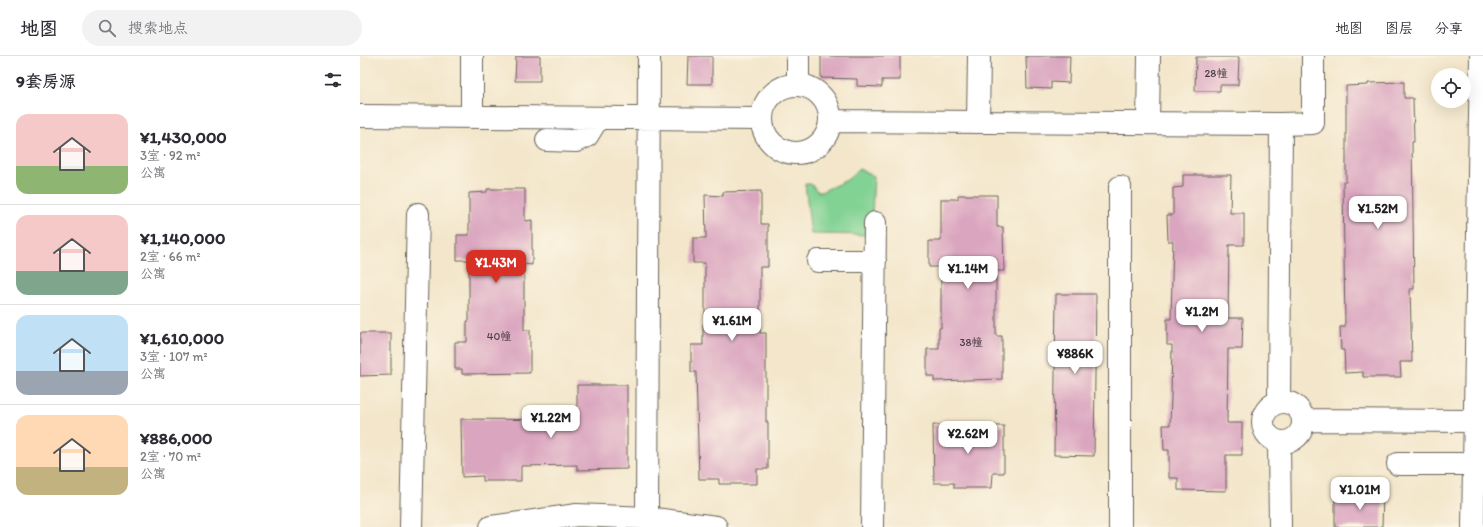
<!DOCTYPE html>
<html lang="zh">
<meta charset="utf-8">
<style>
body{margin:0;font-family:Itim,"LXGW WenKai TC",sans-serif;background:#f2f2f3;color:#2b2b33;height:100vh;display:flex;flex-direction:column;font-size:15px;white-space:nowrap}
*{box-sizing:border-box;margin:0}
p{font-size:13px;color:#7c7c81}
.icon{flex:none;width:22px;height:22px;fill:none;stroke:currentColor;stroke-width:2;stroke-linecap:round;stroke-linejoin:round}
.map{position:relative;flex:1;overflow:hidden}
.sheet{display:flex;flex-direction:column;background:#fff;width:360px}
.sheet>*{flex:none}
.controls{position:absolute;left:1071px;top:12px;display:grid;gap:8px}
.controls a{display:grid;place-items:center;width:40px;height:40px;border-radius:50%;background:#fff;box-shadow:0 4px 16px #0002;font-size:20px}
.price{position:absolute;translate:-50% -34px;padding:0 9px;border-radius:8px;background:#fff;color:#222;font-size:13px;line-height:26px;filter:drop-shadow(0 1px 2px #0008)}
.price::after{content:'';position:absolute;left:50%;top:24px;width:12px;height:9px;margin-left:-6px;background:inherit;clip-path:polygon(0 0,100% 0,50% 100%)}
.price.selected{background:#d93025;color:#fff}
ul{padding:0;list-style:none}
li{display:flex;align-items:center;gap:12px;height:100px;padding:0 16px}
li+li{border-top:1px solid #e1e1e2}
li span{display:grid;place-items:center;flex:none;width:112px;height:80px;border-radius:12px;color:#555}
li>.icon{margin-inline-start:auto}
span .icon{width:48px;height:48px;fill:#fffc;stroke-width:1}
li b{font-size:17px}
h2{display:flex;justify-content:space-between;align-items:center;height:48px;padding:0 16px;font-size:17px}
header{display:flex;align-items:center;gap:24px;box-sizing:border-box;height:56px;padding:0 20px;background:#fff;border-bottom:1px solid #e1e1e2}
header strong{font-size:19px}
nav{display:flex;gap:22px;margin-inline-start:auto;font-size:14px}
.search{width:280px;height:36px;background:#f2f2f3;display:flex;align-items:center;gap:10px;box-sizing:border-box;padding:0 14px;border-radius:22px;color:#7c7c81;font-size:15px}
main{display:flex;flex:1;min-height:0}
.map>svg:first-child{display:block}
</style>
<header>
<strong>地图</strong>
<div class="search"><svg class="icon" aria-label="search" viewBox="0 0 24 24"><circle cx="10" cy="10" r="6"/><path d="M15 15l6 6"/></svg>搜索地点</div>
<nav><a>地图</a><a>图层</a><a>分享</a></nav>
</header>
<main>
<section class="sheet">
<h2>9套房源<svg class="icon" aria-label="filters" viewBox="0 0 24 24"><path d="M4 7h16M4 17h16"/><circle cx="9" cy="7" r="2"/><circle cx="15" cy="17" r="2"/></svg></h2>
<ul>
<li><span style="background:linear-gradient(#f6c9c9 65%,#8fb573 0)"><svg class="icon" aria-label="home" viewBox="0 0 24 24"><path d="M3 11l9-7 9 7M6 9v11h12V9"/></svg></span><div><b>¥1,430,000</b><p>3室 · 92 m²</p><p>公寓</p></div></li>
<li><span style="background:linear-gradient(#f6c9c9 70%,#7fa58c 0)"><svg class="icon" aria-label="home" viewBox="0 0 24 24"><path d="M3 11l9-7 9 7M6 9v11h12V9"/></svg></span><div><b>¥1,140,000</b><p>2室 · 66 m²</p><p>公寓</p></div></li>
<li><span style="background:linear-gradient(#bfe0f5 70%,#9aa5b1 0)"><svg class="icon" aria-label="home" viewBox="0 0 24 24"><path d="M3 11l9-7 9 7M6 9v11h12V9"/></svg></span><div><b>¥1,610,000</b><p>3室 · 107 m²</p><p>公寓</p></div></li>
<li><span style="background:linear-gradient(#ffd9b3 65%,#c2b280 0)"><svg class="icon" aria-label="home" viewBox="0 0 24 24"><path d="M3 11l9-7 9 7M6 9v11h12V9"/></svg></span><div><b>¥886,000</b><p>2室 · 70 m²</p><p>公寓</p></div></li>
</ul>
</section>
<div class="map">
<svg width="1123" height="471" viewBox="0 0 1123 471">
<rect width="100%" height="100%" fill="#fcf5e5"/>
<filter id="ink" filterUnits="userSpaceOnUse"><feTurbulence type="fractalNoise" baseFrequency=".025" numOctaves="2"/><feDisplacementMap in="SourceGraphic" scale="8" xChannelSelector="R" yChannelSelector="G"/><feConvolveMatrix kernelMatrix="1 2 1 2 8 2 1 2 1" color-interpolation-filters="sRGB"/></filter>
<filter id="wash" filterUnits="userSpaceOnUse"><feTurbulence type="fractalNoise" baseFrequency=".012" numOctaves="4" result="noise"/><feDisplacementMap in="SourceGraphic" scale="16" xChannelSelector="R" yChannelSelector="G"/><feGaussianBlur stdDeviation="0.9" result="paint"/><feColorMatrix in="noise" values="0 0 0 0 0 0 0 0 0 0 0 0 0 0 0 0 0 1.4 0 .05"/><feComposite in="paint" operator="in"/></filter>
<g filter="url(#wash)">
<rect width="100%" height="100%" fill="#f3e6ca"/>
<path fill="#81d293" stroke="#4e7758" d="M 499,113 L 514,120 L 511,179 L 451,178 L 445,128 L 451,128 L 457,135 L 461,136 L 487,124 Z"/>
<g id="blocks">
<path fill="#daa5bf" d="M 156,0 L 180,0 L 180,25 L 155,25 Z
M 328,0 L 352,0 L 352,28 L 327,28 Z
M 461,0 L 540,0 L 540,24 L 522,24 L 522,31 L 497,30 L 497,23 L 461,22 Z
M 666,0 L 710,0 L 709,27 L 691,26 L 691,33 L 667,32 Z
M 836,1 L 879,1 L 878,29 L 860,29 L 860,35 L 835,35 Z
M 1044,26 L 1044,42 L 1053,42 L 1054,86 L 1052,86 L 1054,233 L 1050,233 L 1052,306 L 1040,306 L 1041,321 L 1003,321 L 1003,316 L 985,317 L 984,294 L 981,294 L 980,271 L 985,271 L 983,126 L 986,126 L 986,30 L 1008,29 L 1008,27 Z
M 823,119 L 871,119 L 870,157 L 884,157 L 884,189 L 869,189 L 868,262 L 883,262 L 882,293 L 868,293 L 867,367 L 882,367 L 882,399 L 866,399 L 866,435 L 818,434 L 818,422 L 809,422 L 809,394 L 804,394 L 803,369 L 810,369 L 811,341 L 812,289 L 807,289 L 807,263 L 811,263 L 813,185 L 808,185 L 807,159 L 813,159 L 813,132 L 823,131 Z
M 127,133 L 165,133 L 165,165 L 172,164 L 172,209 L 164,208 L 164,274 L 170,274 L 170,317 L 102,318 L 102,313 L 95,313 L 95,286 L 107,286 L 107,265 L 109,265 L 109,204 L 97,204 L 97,179 L 109,179 L 109,137 L 127,136 Z
M 401,135 L 401,168 L 408,168 L 408,211 L 400,211 L 400,277 L 406,277 L 406,366 L 408,366 L 408,413 L 397,413 L 397,428 L 359,428 L 359,423 L 339,423 L 336,316 L 331,316 L 331,289 L 343,289 L 343,268 L 345,268 L 345,207 L 333,207 L 333,182 L 346,182 L 345,139 L 363,140 L 363,136 Z
M 598,139 L 637,139 L 637,171 L 643,171 L 644,215 L 636,215 L 636,280 L 642,280 L 642,323 L 574,325 L 574,320 L 567,320 L 567,293 L 579,293 L 579,272 L 581,272 L 581,211 L 569,211 L 569,185 L 581,185 L 581,143 L 598,143 Z
M 696,238 L 736,238 L 734,400 L 694,399 Z
M 0,277 L 31,277 L 31,319 L 0,320 Z
M 217,329 L 267,329 L 267,413 L 217,414 L 217,409 L 161,410 L 161,425 L 123,425 L 123,420 L 102,421 L 101,363 L 217,364 Z
M 573,369 L 644,370 L 644,417 L 633,417 L 632,432 L 594,432 L 594,427 L 574,427 Z
M 992,438 L 1023,438 L 1022,471 L 975,471 L 975,443 L 992,444 Z"/>
</g>
</g>
<g filter="url(#ink)">
<use href="#blocks" fill-opacity="0" stroke="#676359" stroke-width="1"/>
<g fill="none" stroke-linecap="round" stroke-linejoin="round">
<defs>
<path id="minor" d="M 438,29 L 438,0
M402 63a34 34 0 1 1 68 0a34 34 0 1 1-68 0Z
M 0,60 L 402,63
M 112,60 L 112,0
M 470,65 L 921,68 L 919,346
M 618,66 L 619,0
M 788,67 L 789,0
M 921,68 L 953,67 L 953,0
M 187,84 L 216,85 L 227,80 L 238,62
M 760,131 L 760,471
M 458,205 L 515,205
M903 366a20 20 0 1 1 40 0a20 20 0 1 1-40 0Z
M 943,364 L 1115,365
M 919,386 L 920,471
M 1038,408 L 1115,408
M 287,462 L 289,0
M 51,471 L 58,158
M 131,471 L 217,459 L 287,462 L 356,471
M 512,471 L 515,167
M 1113,471 L 1121,0"/>
</defs>
<use href="#minor" stroke="#676359" stroke-width="24"/>
<use href="#minor" stroke="#fff" stroke-width="22"/>
</g>
</g>
<g text-anchor="middle" dominant-baseline="central" stroke-width="3" stroke-linejoin="round" paint-order="stroke">
<g font-size="11" fill="#4c3e45">
<text x="856" y="17">28幢</text>
<text x="139" y="280">40幢</text>
<text x="611" y="286">38幢</text>
</g>
</g>
</svg>
<div class="controls">
<a><svg class="icon" aria-label="locate" viewBox="0 0 24 24"><circle cx="12" cy="12" r="6"/><path d="M12 2v4M12 18v4M2 12h4M18 12h4"/></svg></a>
</div>
<b class="price" style="left:1018px;top:174px">¥1.52M</b>
<b class="price selected" style="left:136px;top:228px">¥1.43M</b>
<b class="price" style="left:608px;top:234px">¥1.14M</b>
<b class="price" style="left:842px;top:277px">¥1.2M</b>
<b class="price" style="left:372px;top:286px">¥1.61M</b>
<b class="price" style="left:715px;top:319px">¥886K</b>
<b class="price" style="left:191px;top:383px">¥1.22M</b>
<b class="price" style="left:608px;top:399px">¥2.62M</b>
<b class="price" style="left:1000px;top:455px">¥1.01M</b>
</div>
</main>
